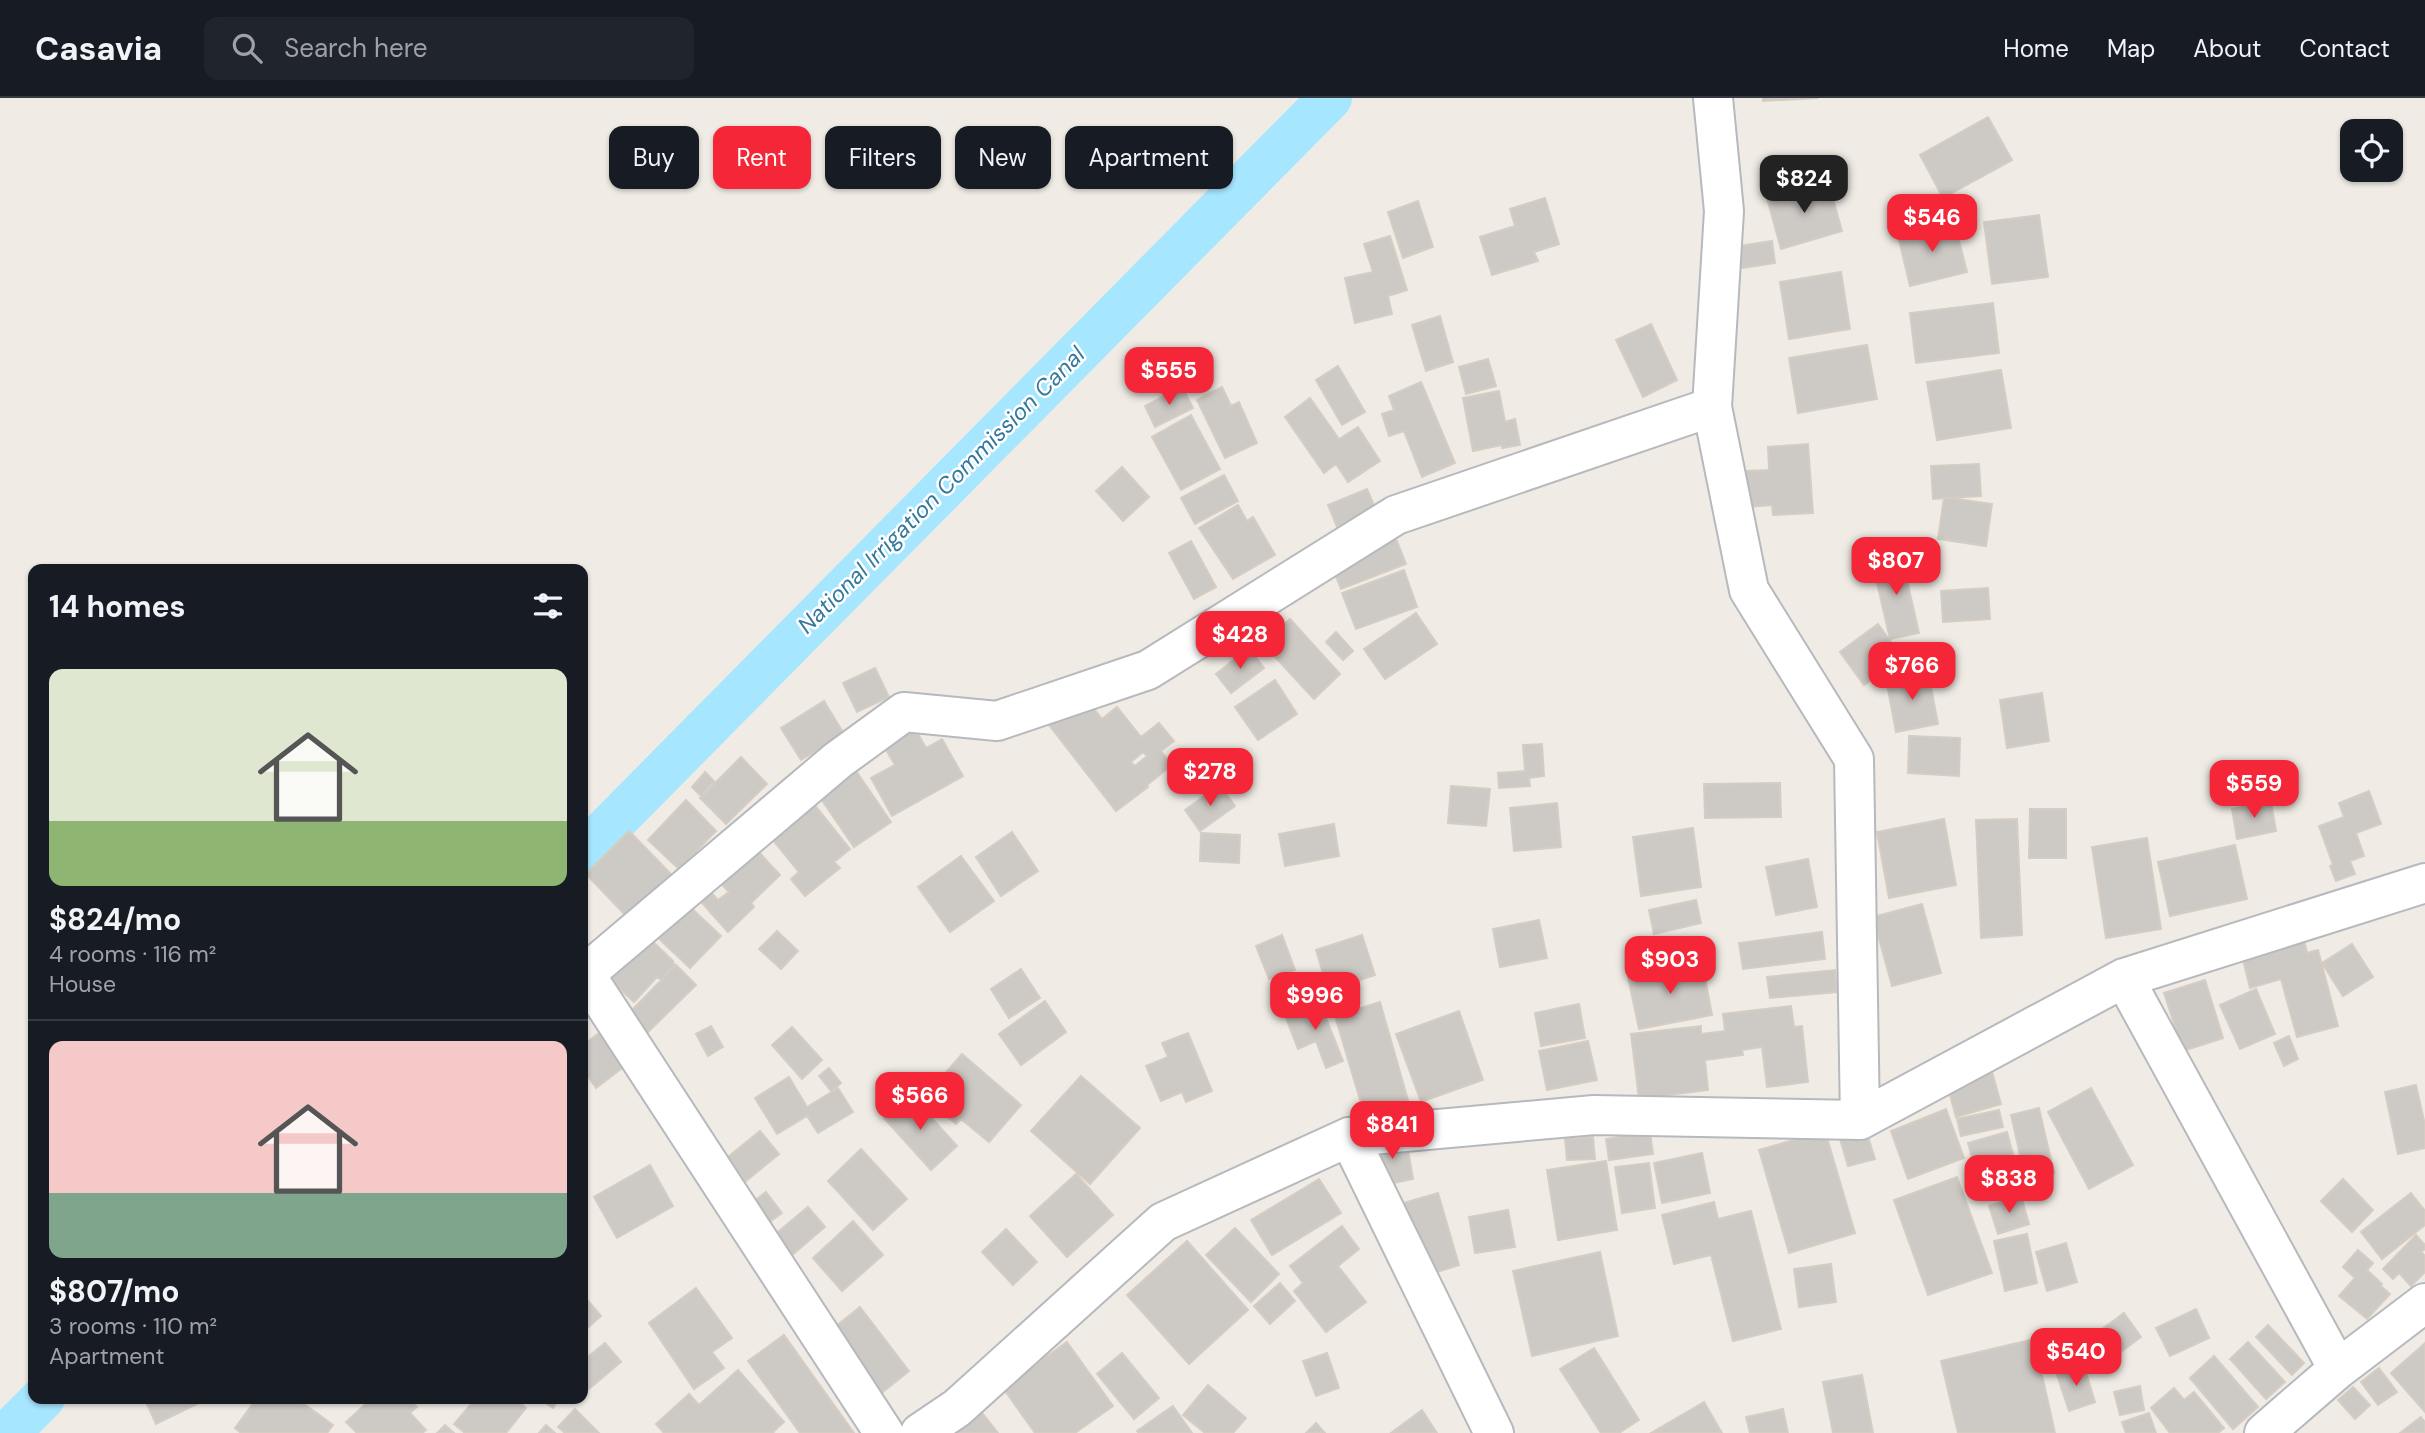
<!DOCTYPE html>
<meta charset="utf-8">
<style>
body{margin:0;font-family:"DM Sans",sans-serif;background:#20242c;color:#f1f3f6;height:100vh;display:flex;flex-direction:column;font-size:26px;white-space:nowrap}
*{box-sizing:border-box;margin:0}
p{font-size:23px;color:#9ea1a6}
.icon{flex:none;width:38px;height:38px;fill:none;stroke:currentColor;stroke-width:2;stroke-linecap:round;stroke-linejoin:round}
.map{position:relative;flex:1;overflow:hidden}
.drawer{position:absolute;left:28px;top:466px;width:560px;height:840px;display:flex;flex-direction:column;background:#171b24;border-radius:14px;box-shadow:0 2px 5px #0004}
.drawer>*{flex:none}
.guide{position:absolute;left:609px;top:28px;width:665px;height:63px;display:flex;gap:14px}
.buttons{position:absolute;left:2340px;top:21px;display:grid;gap:14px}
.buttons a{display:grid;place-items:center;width:63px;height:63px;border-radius:14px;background:#171b24;box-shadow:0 2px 5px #0004;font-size:35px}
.price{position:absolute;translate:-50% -60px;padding:0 16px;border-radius:14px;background:#f52637;color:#fff;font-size:23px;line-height:46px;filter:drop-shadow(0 2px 4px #0008)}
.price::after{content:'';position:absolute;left:50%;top:42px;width:21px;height:16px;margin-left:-10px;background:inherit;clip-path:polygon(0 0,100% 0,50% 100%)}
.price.current{background:#222;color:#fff}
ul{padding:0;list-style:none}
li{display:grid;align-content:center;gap:14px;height:371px;padding:0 21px}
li+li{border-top:2px solid #363941}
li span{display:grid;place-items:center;height:217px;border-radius:14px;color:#555}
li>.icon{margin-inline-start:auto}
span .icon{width:126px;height:126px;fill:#fffc;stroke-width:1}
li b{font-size:30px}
h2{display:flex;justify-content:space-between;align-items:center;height:84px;padding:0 21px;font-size:30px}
.chip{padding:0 24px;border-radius:14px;background:#171b24;box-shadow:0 2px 5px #0004;font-size:24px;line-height:63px}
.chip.current{background:#f52637;color:#fff}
header{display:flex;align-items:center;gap:42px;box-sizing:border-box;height:98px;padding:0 35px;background:#171b24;border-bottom:2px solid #363941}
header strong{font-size:33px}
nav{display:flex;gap:38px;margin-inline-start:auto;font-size:24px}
.search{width:490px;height:63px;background:#20242c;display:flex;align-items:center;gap:18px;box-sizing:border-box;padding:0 24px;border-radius:14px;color:#9ea1a6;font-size:26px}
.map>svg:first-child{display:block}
</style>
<header>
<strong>Casavia</strong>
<div class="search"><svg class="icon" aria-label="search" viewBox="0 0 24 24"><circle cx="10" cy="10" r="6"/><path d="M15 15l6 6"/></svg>Search here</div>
<nav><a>Home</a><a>Map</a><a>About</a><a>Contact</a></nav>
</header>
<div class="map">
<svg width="2425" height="1335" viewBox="0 0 2425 1335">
<rect width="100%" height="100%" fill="#f0ece5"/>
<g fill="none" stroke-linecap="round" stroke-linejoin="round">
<path stroke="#a6e6ff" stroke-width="44" d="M 583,755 L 1330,0
M 8,1335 L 43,1300"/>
</g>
<path fill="#cdc9c4" stroke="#d5cdc3" stroke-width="2" fill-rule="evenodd" d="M 1763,0 L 1818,0 L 1763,3 Z
M 1988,19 L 2012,62 L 1943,100 L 1920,57 Z
M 1828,83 L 1842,133 L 1781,151 L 1767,100 Z
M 1545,100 L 1559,146 L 1534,154 L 1538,163 L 1492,177 L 1480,139 L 1515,128 L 1510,111 Z
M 1418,103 L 1433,149 L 1403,160 L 1388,114 Z
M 2039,117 L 2048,179 L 1992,186 L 1984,124 Z
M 1954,123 L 1967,174 L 1910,188 L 1898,138 Z
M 1390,138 L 1407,192 L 1388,198 L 1392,216 L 1355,225 L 1345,180 L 1373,174 L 1364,146 Z
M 1772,143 L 1775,165 L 1742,170 L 1739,148 Z
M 1841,174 L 1850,231 L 1789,241 L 1780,184 Z
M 1993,205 L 1999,255 L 1916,265 L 1910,215 Z
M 1440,218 L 1453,264 L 1426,273 L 1412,227 Z
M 1651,226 L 1677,282 L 1643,299 L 1616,242 Z
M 1867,247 L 1877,301 L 1798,315 L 1789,260 Z
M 1488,261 L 1496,288 L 1466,296 L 1459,269 Z
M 1338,268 L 1365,314 L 1342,327 L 1316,282 Z
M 2001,272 L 2011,330 L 1937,342 L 1927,284 Z
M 1421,284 L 1455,365 L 1422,379 L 1404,333 L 1389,338 L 1382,316 L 1394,312 L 1389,298 Z
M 1182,289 L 1193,310 L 1155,329 L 1145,308 Z
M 1222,289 L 1231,308 L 1239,304 L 1257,345 L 1225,360 L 1197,302 Z
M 1499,293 L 1505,324 L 1515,321 L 1520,347 L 1502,350 L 1502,347 L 1473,353 L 1463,300 Z
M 1310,300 L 1339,341 L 1358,329 L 1380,363 L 1348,384 L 1336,366 L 1324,375 L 1285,319 Z
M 1191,317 L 1220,371 L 1181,392 L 1152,339 Z
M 1808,346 L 1813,415 L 1773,417 L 1772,407 L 1748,409 L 1745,373 L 1769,372 L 1768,349 Z
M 1979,366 L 1981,398 L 1933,401 L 1931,368 Z
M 1122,369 L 1149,399 L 1123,423 L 1096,393 Z
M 1224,377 L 1238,403 L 1195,426 L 1181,400 Z
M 1367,391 L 1377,414 L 1337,429 L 1328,407 Z
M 1944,399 L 1992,406 L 1986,448 L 1938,441 Z
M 1238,407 L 1247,423 L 1253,419 L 1275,457 L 1233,481 L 1199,430 Z
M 1395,438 L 1406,466 L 1341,491 L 1330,463 Z
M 1191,443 L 1216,489 L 1194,501 L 1169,455 Z
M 1901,456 L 1919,535 L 1890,541 L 1872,463 Z
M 1404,472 L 1417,509 L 1356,531 L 1342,495 Z
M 1988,490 L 1990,521 L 1943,524 L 1941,493 Z
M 1416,515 L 1437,546 L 1385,581 L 1364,551 Z
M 1290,521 L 1340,576 L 1314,601 L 1263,546 Z
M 1878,526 L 1902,559 L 1864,587 L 1840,554 Z
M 1336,534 L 1353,553 L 1343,562 L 1326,544 Z
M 1249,550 L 1264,570 L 1231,595 L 1216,576 Z
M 875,570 L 889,599 L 857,614 L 843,585 Z
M 1928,573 L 1938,626 L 1896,634 L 1886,581 Z
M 1275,582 L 1297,616 L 1258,642 L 1235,609 Z
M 2042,595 L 2049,643 L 2007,650 L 2000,602 Z
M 1085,599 L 1102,621 L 1117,609 L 1141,639 L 1159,625 L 1174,643 L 1161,653 L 1172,667 L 1147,687 L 1148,689 L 1116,713 L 1049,627 ZM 1143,654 L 1147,658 L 1135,668 L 1131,664 Z
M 824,603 L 844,636 L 801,662 L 781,630 Z
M 916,632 L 926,650 L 942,641 L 963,678 L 892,718 L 871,680 L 895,667 L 885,650 Z
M 1909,638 L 1960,640 L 1959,678 L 1908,675 Z
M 1542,646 L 1544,678 L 1529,680 L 1530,688 L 1499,690 L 1498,675 L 1525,673 L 1523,647 Z
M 741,659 L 767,686 L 726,726 L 700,700 Z
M 852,667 L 891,724 L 854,749 L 815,692 Z
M 705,674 L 714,683 L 701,698 L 692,689 Z
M 1780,685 L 1781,719 L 1705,720 L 1704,686 Z
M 1220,687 L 1235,708 L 1200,733 L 1185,712 Z
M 1451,688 L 1490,691 L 1486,728 L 1448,725 Z
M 2369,693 L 2381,726 L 2356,735 L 2364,758 L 2350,763 L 2355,776 L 2336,783 L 2330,768 L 2333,767 L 2319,728 L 2344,719 L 2339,705 Z
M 809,700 L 850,751 L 834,764 L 840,770 L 805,798 L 791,781 L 799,774 L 767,735 Z
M 686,702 L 716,733 L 679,771 L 648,742 Z
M 2271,704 L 2276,733 L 2237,741 L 2232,711 Z
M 1557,705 L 1561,749 L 1514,753 L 1510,710 Z
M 2030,711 L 2066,711 L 2066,760 L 2029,760 Z
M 1944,721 L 1956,787 L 1889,800 L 1877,734 Z
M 2017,721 L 2022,837 L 1981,840 L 1976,722 Z
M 1334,726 L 1339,758 L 1285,768 L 1279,736 Z
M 1693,730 L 1701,789 L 1641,798 L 1633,739 Z
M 629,733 L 673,778 L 629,821 L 586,776 Z
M 1012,734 L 1038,773 L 1001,798 L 976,759 Z
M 1201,735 L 1240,737 L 1239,765 L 1200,763 Z
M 2147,740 L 2161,831 L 2106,840 L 2092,749 Z
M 747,741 L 780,777 L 751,805 L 754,809 L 728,834 L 694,796 L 704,787 L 718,802 L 729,794 L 712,776 Z
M 2235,747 L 2247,801 L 2170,818 L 2158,764 Z
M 961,758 L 994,803 L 950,834 L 918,789 Z
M 1808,761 L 1817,809 L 1776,817 L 1766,769 Z
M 1696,802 L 1701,825 L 1654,836 L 1649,812 Z
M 686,805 L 721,838 L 690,870 L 655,837 Z
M 1922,806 L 1941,875 L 1892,888 L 1873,819 Z
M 1539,822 L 1547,860 L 1500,869 L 1493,831 Z
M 777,833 L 798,853 L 781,871 L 759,851 Z
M 1822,834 L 1825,861 L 1743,871 L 1739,845 Z
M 646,837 L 673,863 L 674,867 L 661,882 L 657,879 L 634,904 L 607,879 Z
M 1282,837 L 1295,872 L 1269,881 L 1256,848 Z
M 1362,837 L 1375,877 L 1328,892 L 1316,852 Z
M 2303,837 L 2307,855 L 2318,852 L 2338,928 L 2297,939 L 2281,881 L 2250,890 L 2241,854 Z
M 2352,846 L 2373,879 L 2343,898 L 2322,865 Z
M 1702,864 L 1712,917 L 1639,931 L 1628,879 Z
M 676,867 L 696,887 L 646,936 L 627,917 Z
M 1021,871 L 1040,900 L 1009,920 L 991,891 Z
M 1835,872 L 1837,894 L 1770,900 L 1767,879 Z
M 2205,882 L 2223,940 L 2183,953 L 2164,895 Z
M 2256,891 L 2275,936 L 2240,951 L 2220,907 Z
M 1318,900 L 1343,963 L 1326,970 L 1316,943 L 1298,951 L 1286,920 L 1306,913 L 1303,907 Z
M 1045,903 L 1066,934 L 1021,967 L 999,936 Z
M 1380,904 L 1408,1002 L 1364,1015 L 1335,918 Z
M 1579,906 L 1585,940 L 1541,948 L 1535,915 Z
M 1791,908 L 1794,929 L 1802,928 L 1808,984 L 1767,989 L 1762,949 L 1742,952 L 1743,957 L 1705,962 L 1708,992 L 1639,1001 L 1631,936 L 1701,928 L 1701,936 L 1725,933 L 1723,916 Z
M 1459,913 L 1483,982 L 1421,1004 L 1396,936 Z
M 711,928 L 723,949 L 708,958 L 696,936 Z
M 792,929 L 822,962 L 802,981 L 772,947 Z
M 606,930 L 630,964 L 596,990 L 583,971 L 583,947 Z
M 1188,935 L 1212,993 L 1186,1004 L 1182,994 L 1161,1003 L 1146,968 L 1168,959 L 1162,945 Z
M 2289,938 L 2298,961 L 2284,968 L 2274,945 Z
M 1588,943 L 1597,982 L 1547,992 L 1539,953 Z
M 962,956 L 1021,1007 L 989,1044 L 961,1021 L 956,1026 L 935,1009 L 940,1002 L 929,994 Z
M 829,970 L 841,985 L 831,993 L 819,978 Z
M 1991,970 L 2001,1006 L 1956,1019 L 1946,983 Z
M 1081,978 L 1140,1030 L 1090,1086 L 1031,1033 Z
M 789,979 L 807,1009 L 838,990 L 853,1014 L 818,1035 L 807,1018 L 777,1036 L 755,1000 Z
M 2416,987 L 2425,1027 L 2425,1050 L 2398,1056 L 2385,994 Z
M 2091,990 L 2133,1067 L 2089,1091 L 2048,1014 Z
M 910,996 L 957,1048 L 931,1072 L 884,1020 Z
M 2039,1010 L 2054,1075 L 2026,1083 L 2011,1017 Z
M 1946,1011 L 1964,1060 L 1908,1081 L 1891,1033 Z
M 1999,1012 L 2003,1029 L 1961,1038 L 1957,1021 Z
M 1863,1023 L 1875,1061 L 1848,1068 L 1837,1031 Z
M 760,1033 L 779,1056 L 746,1083 L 728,1059 Z
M 1825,1033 L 1855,1135 L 1789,1155 L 1759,1052 Z
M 1650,1034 L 1653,1056 L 1609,1062 L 1606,1041 Z
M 2007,1034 L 2021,1086 L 1982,1097 L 1968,1045 Z
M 1406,1039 L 1413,1081 L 1379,1088 L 1371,1045 Z
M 1593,1039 L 1595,1061 L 1567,1062 L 1565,1041 Z
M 861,1051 L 907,1101 L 873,1132 L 828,1083 Z
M 1702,1055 L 1710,1095 L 1662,1105 L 1654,1065 Z
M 1606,1063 L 1617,1132 L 1558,1142 L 1547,1072 Z
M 1649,1065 L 1655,1110 L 1622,1115 L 1615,1069 Z
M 650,1067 L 673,1108 L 617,1140 L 594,1099 Z
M 1076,1076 L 1113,1117 L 1067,1159 L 1030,1118 Z
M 1957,1079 L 1992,1175 L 1928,1197 L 1894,1102 Z
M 1319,1081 L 1341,1115 L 1272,1157 L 1251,1122 Z
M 2343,1081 L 2373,1112 L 2352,1134 L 2321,1103 Z
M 766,1094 L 782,1115 L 757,1133 L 742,1112 Z
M 1438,1095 L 1459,1167 L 1418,1180 L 1397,1107 Z
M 2411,1095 L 2425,1113 L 2425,1127 L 2382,1161 L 2361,1134 Z
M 2021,1098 L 2029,1126 L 1998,1136 L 1989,1108 Z
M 1714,1104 L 1718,1121 L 1751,1113 L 1781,1231 L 1733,1243 L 1711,1157 L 1674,1166 L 1662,1117 Z
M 808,1109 L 825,1129 L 778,1169 L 761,1148 Z
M 1508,1112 L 1515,1149 L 1475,1155 L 1469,1119 Z
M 853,1123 L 883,1157 L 842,1193 L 813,1160 Z
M 1342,1128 L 1359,1151 L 1338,1168 L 1366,1204 L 1326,1234 L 1294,1193 L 1303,1185 L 1290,1168 Z
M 1235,1130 L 1279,1176 L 1251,1204 L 1206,1157 Z
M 1006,1131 L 1037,1164 L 1013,1187 L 982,1154 Z
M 2027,1136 L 2037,1185 L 2005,1193 L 1994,1143 Z
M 2416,1137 L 2425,1147 L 2425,1151 L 2421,1154 L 2425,1158 L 2425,1174 L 2411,1188 L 2399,1175 L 2393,1181 L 2383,1171 Z
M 1187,1143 L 1248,1212 L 1189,1266 L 1127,1197 Z
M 2066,1145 L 2077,1184 L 2047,1193 L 2036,1154 Z
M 2358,1152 L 2373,1165 L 2367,1172 L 2382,1186 L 2381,1188 L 2390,1196 L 2367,1221 L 2339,1198 L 2355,1180 L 2343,1169 Z
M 1600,1154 L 1618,1238 L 1532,1258 L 1513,1173 Z
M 1831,1166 L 1836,1204 L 1799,1209 L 1794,1171 Z
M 1280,1185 L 1295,1203 L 1270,1226 L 1254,1208 Z
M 696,1190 L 732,1240 L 712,1254 L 724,1270 L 694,1291 L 649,1225 Z
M 583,1197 L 601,1218 L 583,1234 Z
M 860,1209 L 909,1273 L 869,1305 L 820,1241 Z
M 2196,1211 L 2209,1240 L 2170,1258 L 2156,1230 Z
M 2124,1215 L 2141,1239 L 2099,1270 L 2082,1246 Z
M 2268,1227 L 2304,1265 L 2292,1277 L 2256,1239 Z
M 784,1237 L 854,1335 L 800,1335 L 748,1263 Z
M 2034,1241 L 2055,1335 L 1958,1335 L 1941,1263 Z
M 1067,1244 L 1113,1308 L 1075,1335 L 1035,1335 L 1003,1290 Z
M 2248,1244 L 2285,1284 L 2266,1301 L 2230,1261 Z
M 605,1245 L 621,1264 L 583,1296 L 583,1263 Z
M 2425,1245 L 2425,1314 L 2391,1275 Z
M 1594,1250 L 1639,1322 L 1619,1335 L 1601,1335 L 1560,1271 Z
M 1122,1255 L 1159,1300 L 1134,1321 L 1097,1276 Z
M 1327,1255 L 1339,1290 L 1316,1298 L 1303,1263 Z
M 2214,1258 L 2258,1309 L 2233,1331 L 2190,1280 Z
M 2084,1268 L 2095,1304 L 2069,1313 L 2057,1277 Z
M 2379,1270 L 2397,1294 L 2378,1307 L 2361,1284 Z
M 738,1272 L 784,1324 L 773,1334 L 774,1335 L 664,1335 L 656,1326 L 689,1296 L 699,1307 Z
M 1862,1277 L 1873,1335 L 1833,1335 L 1823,1284 Z
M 1208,1287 L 1246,1320 L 1233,1335 L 1205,1335 L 1183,1317 Z
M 2140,1288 L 2144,1312 L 2120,1317 L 2114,1294 Z
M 2353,1289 L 2370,1307 L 2355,1321 L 2338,1302 Z
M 2174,1290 L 2184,1302 L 2194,1294 L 2224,1330 L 2218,1335 L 2170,1335 L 2151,1310 Z
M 154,1300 L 209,1300 L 156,1326 L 146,1304 Z
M 257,1300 L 296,1300 L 333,1327 L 327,1335 L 241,1335 L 235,1330 Z
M 372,1300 L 409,1300 L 417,1309 L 410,1315 L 426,1332 L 422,1335 L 357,1335 L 346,1324 Z
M 476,1300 L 514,1300 L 526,1310 L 506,1335 L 465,1335 L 454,1326 Z
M 538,1300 L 560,1300 L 553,1310 Z
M 972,1302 L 998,1335 L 932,1335 Z
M 1704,1304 L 1722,1335 L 1651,1335 Z
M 1173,1308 L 1192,1335 L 1139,1335 L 1137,1333 Z
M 575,1311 L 599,1335 L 565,1335 L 558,1329 Z
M 1783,1311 L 1788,1335 L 1750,1335 L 1746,1319 Z
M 1422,1312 L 1437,1335 L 1391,1335 Z
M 2149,1315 L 2156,1335 L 2126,1335 L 2122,1324 Z
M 2421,1319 L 2425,1324 L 2425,1335 L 2400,1335 Z
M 1316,1325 L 1325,1335 L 1306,1335 Z
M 445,1327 L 454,1335 L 437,1335 Z
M 546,1327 L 555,1335 L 539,1335 Z"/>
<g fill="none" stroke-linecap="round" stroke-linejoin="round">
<defs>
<path id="street" d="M 1713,0 L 1724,113 L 1712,309 L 1749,492 L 1854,661 L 1860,1022
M 2124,880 L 2338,1271
M 1349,1039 L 1494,1335
M 884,1335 L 585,876 L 838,662 L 904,614 L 997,623 L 1148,572 L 1396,417 L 1712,309
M 920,1335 L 957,1310 L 1163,1124 L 1349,1039 L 1594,1017 L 1860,1022 L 2124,880 L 2425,785
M 2264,1335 L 2338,1271 L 2425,1205"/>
</defs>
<use href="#street" stroke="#b6b9bd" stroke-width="42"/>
<use href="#street" stroke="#fff" stroke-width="38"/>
</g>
<g text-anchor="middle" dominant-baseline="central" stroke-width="5" stroke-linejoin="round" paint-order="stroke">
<g font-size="23" font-style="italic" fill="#34789d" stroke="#fff">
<text transform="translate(941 392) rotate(-45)">National Irrigation Commission Canal</text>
</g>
</g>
</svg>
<div class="buttons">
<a><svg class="icon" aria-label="locate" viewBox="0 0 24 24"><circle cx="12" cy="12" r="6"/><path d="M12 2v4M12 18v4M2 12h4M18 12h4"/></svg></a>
</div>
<b class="price current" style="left:1804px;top:117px">$824</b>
<b class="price" style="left:1932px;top:156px">$546</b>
<b class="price" style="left:1169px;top:309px">$555</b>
<b class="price" style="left:1896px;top:499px">$807</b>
<b class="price" style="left:1240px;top:573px">$428</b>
<b class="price" style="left:1912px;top:604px">$766</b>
<b class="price" style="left:1210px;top:710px">$278</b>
<b class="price" style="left:2254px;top:722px">$559</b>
<b class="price" style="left:1670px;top:898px">$903</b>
<b class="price" style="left:1315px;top:934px">$996</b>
<b class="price" style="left:920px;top:1034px">$566</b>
<b class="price" style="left:1392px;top:1063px">$841</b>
<b class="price" style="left:2009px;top:1117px">$838</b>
<b class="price" style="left:2076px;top:1290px">$540</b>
<div class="guide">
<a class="chip">Buy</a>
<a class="chip current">Rent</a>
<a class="chip">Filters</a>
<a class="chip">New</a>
<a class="chip">Apartment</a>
</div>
<section class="drawer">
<h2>14 homes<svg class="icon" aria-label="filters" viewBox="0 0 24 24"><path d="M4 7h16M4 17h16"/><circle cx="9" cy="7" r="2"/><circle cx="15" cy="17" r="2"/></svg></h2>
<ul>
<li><span style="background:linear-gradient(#dfe7d0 70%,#8fb573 0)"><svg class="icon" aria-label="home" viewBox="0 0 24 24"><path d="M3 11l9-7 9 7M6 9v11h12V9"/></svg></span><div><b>$824/mo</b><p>4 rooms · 116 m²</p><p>House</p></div></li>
<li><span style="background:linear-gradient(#f6c9c9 70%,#7fa58c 0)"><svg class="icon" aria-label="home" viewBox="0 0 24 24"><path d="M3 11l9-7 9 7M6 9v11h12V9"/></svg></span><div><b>$807/mo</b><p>3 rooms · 110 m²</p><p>Apartment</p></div></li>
</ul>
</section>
</div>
